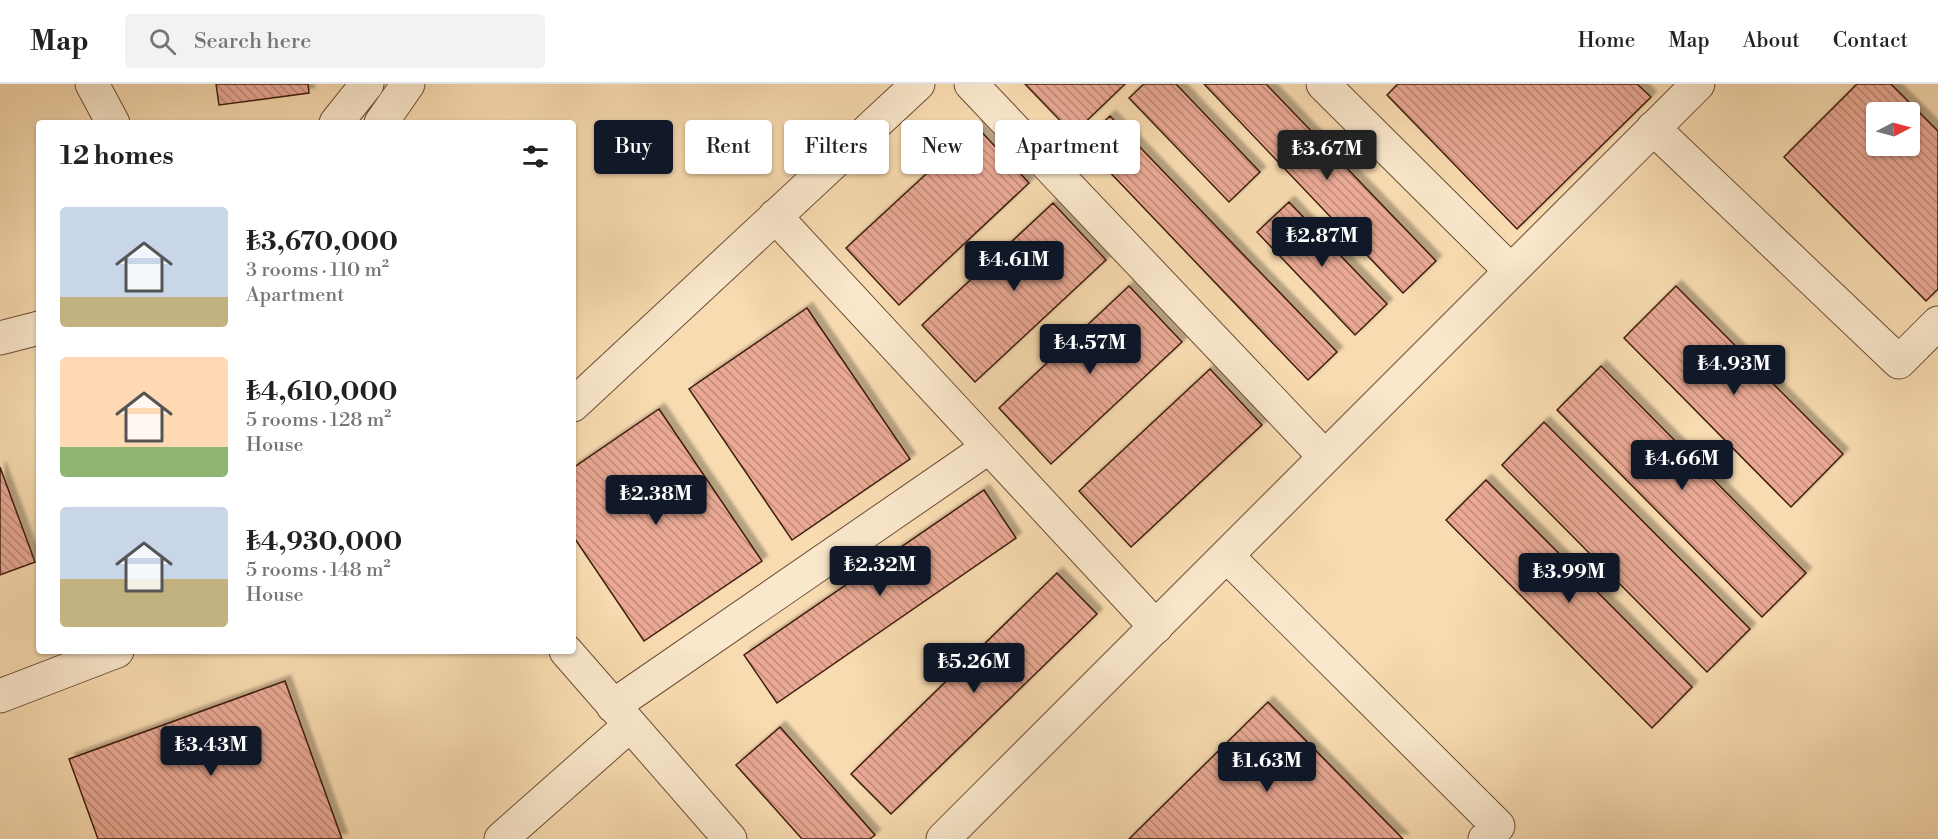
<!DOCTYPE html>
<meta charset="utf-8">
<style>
body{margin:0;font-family:"Libre Bodoni",serif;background:#f2f2f2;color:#202124;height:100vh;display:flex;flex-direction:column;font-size:22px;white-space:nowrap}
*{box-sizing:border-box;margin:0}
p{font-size:20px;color:#757577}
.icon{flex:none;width:33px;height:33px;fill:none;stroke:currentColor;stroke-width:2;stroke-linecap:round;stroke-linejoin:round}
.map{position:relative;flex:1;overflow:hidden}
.details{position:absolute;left:36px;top:36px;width:540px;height:534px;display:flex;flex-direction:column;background:#fff;border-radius:6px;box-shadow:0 2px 4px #0004}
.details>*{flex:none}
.hud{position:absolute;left:594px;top:36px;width:570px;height:54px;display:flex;gap:12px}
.needle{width:39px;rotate:84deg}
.controls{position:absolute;left:1866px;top:18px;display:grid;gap:12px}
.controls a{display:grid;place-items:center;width:54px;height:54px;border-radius:6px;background:#fff;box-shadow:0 2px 4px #0004;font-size:30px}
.price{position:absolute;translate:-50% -51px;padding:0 14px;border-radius:6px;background:#111827;color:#fff;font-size:20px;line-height:39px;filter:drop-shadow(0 2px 3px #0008)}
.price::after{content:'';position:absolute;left:50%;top:36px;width:18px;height:14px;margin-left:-9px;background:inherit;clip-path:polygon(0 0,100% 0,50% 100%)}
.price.selected{background:#222;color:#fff}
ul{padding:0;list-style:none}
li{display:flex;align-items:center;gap:18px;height:150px;padding:0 24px}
li span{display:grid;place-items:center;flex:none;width:168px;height:120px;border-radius:6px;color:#555}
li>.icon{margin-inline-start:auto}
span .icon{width:72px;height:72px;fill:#fffc;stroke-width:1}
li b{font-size:26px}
h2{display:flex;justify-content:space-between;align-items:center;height:72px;padding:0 24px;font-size:26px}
.chip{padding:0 21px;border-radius:6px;background:#fff;box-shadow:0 2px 4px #0004;font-size:21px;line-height:54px}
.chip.selected{background:#111827;color:#fff}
header{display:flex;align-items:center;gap:36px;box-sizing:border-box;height:84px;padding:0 30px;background:#fff;border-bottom:2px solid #e0e0e0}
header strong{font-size:28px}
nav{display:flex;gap:33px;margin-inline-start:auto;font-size:21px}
.search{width:420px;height:54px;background:#f2f2f2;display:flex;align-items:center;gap:15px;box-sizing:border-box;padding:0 21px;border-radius:6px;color:#757577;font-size:22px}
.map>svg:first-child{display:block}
</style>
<header>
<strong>Map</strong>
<div class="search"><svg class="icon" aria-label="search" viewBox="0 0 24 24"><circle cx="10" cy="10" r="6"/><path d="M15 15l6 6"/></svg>Search here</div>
<nav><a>Home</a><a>Map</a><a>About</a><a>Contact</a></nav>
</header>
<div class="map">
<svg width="1938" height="755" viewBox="0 0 1938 755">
<defs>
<pattern id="building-back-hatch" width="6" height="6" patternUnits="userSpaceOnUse" patternTransform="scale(1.5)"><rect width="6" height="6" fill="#e9a994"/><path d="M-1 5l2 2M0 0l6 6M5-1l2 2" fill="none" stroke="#be8977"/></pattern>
<filter id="shadow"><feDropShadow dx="5.5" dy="-5.5" stdDeviation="1.5" flood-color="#0004"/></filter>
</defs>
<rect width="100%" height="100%" fill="#f8dbb0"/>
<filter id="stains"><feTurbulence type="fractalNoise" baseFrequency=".00333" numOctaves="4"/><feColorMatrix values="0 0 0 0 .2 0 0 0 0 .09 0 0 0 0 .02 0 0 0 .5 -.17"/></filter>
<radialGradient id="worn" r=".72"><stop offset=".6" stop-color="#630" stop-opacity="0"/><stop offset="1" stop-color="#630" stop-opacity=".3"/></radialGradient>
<path fill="url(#building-back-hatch)" stroke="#3f1d0f" stroke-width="1.5" fill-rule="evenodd" filter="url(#shadow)" d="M 216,0 L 308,0 L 309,9 L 219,21 Z
M 1025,0 L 1125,0 L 1073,50 Z
M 1144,0 L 1176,0 L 1260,88 L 1229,118 L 1129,14 Z
M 1204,0 L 1266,0 L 1436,177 L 1403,209 Z
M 1398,0 L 1637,0 L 1651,13 L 1517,145 L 1387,11 Z
M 1857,0 L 1891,0 L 1938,47 L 1938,205 L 1926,217 L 1784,73 ZM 1876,28 L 1910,28 L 1910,62 L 1876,62 Z
M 1110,32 L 1337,268 L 1308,296 L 1082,59 Z
M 977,43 L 1029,99 L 899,221 L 846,164 Z
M 1289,118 L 1387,220 L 1355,251 L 1257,148 Z
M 1053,119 L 1106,176 L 975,298 L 922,241 Z
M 1129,202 L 1182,258 L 1051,380 L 999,324 Z
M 1676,202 L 1843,370 L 1791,423 L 1624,254 Z
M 807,224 L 910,375 L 792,456 L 689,305 Z
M 1601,282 L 1806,489 L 1762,533 L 1557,326 Z
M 1210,285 L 1262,341 L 1131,463 L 1079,407 Z
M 659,325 L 762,477 L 644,557 L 573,452 L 573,384 Z
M 1544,338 L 1750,545 L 1707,588 L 1502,381 Z
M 0,383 L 35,478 L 0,491 Z
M 1486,396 L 1692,603 L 1652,644 L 1446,436 Z
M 984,406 L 1016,454 L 777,619 L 744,571 Z
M 1057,489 L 1097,530 L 891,730 L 851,690 Z
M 285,597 L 342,755 L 98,755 L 69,675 Z
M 1268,618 L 1403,755 L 1129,755 Z
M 780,643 L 875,751 L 870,755 L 802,755 L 736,681 Z"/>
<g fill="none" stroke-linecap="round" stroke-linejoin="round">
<defs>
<path id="minor" d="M 92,0 L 113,39
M 971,0 L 1325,373
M 1323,0 L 1511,187
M 336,39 L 367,0
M 381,39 L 408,0
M 1653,44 L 1899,278 L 1938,239
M 775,132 L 1156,543
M 0,254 L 39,244
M 573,321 L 918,0
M 1227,472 L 1498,742 L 1485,755
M 566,567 L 730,755
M 0,612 L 117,567
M 613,622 L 989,363
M 501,755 L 630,641
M 943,755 L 1698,0"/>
</defs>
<use href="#minor" stroke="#6d4c37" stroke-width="35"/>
<use href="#minor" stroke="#fae8cc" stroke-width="33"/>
</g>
<rect width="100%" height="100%" filter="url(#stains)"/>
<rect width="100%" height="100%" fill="url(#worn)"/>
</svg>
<div class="controls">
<a><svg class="needle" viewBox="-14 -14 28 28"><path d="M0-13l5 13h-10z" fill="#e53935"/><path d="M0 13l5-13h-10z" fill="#757577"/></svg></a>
</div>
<b class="price selected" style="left:1327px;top:97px">₺3.67M</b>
<b class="price" style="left:1322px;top:184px">₺2.87M</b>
<b class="price" style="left:1014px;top:208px">₺4.61M</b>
<b class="price" style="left:1090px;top:291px">₺4.57M</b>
<b class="price" style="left:1734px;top:312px">₺4.93M</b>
<b class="price" style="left:1682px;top:407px">₺4.66M</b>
<b class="price" style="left:656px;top:442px">₺2.38M</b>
<b class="price" style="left:880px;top:513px">₺2.32M</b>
<b class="price" style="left:1569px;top:520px">₺3.99M</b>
<b class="price" style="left:974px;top:610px">₺5.26M</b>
<b class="price" style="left:211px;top:693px">₺3.43M</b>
<b class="price" style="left:1267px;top:709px">₺1.63M</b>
<div class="hud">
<a class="chip selected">Buy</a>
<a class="chip">Rent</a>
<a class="chip">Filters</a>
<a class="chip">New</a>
<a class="chip">Apartment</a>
</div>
<section class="details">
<h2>12 homes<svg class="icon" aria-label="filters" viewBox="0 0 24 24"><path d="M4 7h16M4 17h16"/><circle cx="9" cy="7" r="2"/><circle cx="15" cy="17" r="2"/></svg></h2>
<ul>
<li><span style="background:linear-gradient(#c9d6e8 75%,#c2b280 0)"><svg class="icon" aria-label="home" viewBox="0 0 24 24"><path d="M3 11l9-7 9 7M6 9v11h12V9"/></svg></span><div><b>₺3,670,000</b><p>3 rooms · 110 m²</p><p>Apartment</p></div></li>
<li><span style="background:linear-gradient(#ffd9b3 75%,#8fb573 0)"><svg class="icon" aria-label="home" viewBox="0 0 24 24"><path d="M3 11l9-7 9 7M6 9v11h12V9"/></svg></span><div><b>₺4,610,000</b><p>5 rooms · 128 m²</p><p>House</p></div></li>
<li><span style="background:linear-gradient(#c9d6e8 60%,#c2b280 0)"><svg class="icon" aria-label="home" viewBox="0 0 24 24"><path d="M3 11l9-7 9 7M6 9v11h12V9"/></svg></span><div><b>₺4,930,000</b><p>5 rooms · 148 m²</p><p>House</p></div></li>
</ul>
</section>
</div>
